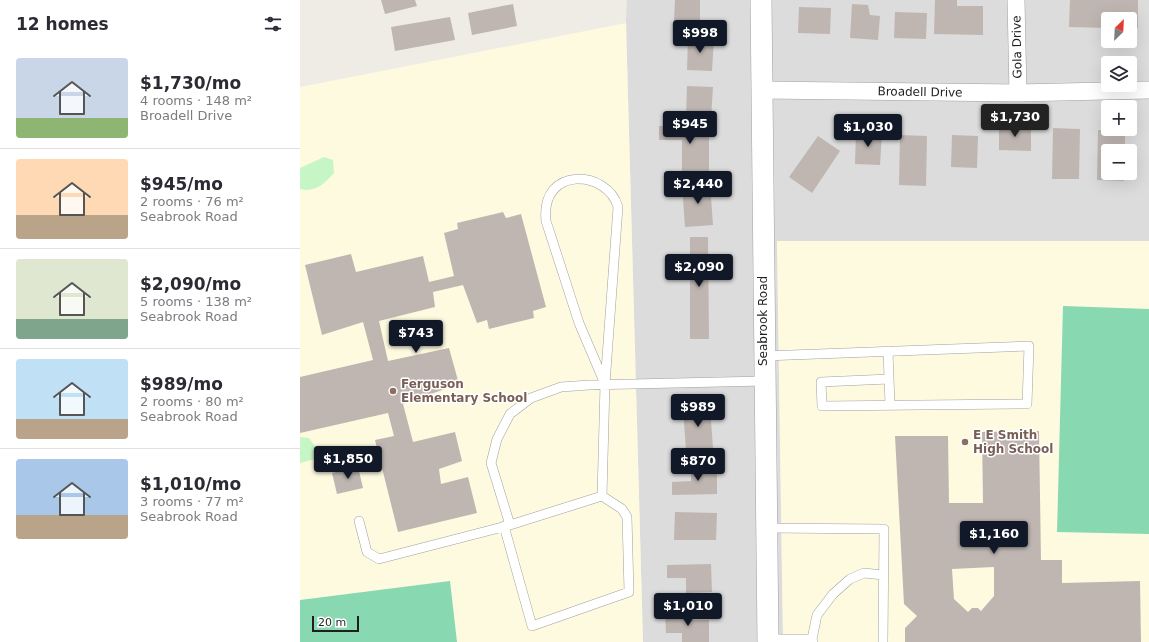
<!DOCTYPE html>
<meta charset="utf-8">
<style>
body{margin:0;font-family:"DejaVu Sans",sans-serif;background:#f2f2f3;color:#2b2b33;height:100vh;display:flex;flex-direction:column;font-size:15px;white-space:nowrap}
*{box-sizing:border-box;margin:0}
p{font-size:13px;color:#7c7c81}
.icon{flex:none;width:22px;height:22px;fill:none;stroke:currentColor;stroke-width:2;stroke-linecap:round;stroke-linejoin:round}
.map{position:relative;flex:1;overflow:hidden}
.sheet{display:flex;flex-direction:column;background:#fff;width:300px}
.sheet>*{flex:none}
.needle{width:26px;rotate:24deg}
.fabs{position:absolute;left:801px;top:12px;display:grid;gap:8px}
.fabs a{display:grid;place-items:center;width:36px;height:36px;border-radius:4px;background:#fff;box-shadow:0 4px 16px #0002;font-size:20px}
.scale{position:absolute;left:12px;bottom:10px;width:47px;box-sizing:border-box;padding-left:4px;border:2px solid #1f1f1f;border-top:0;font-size:11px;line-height:14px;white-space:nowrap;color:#1f1f1f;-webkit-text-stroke:3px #fff;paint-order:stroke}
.price{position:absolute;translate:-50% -34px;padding:0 9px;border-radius:4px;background:#111827;color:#fff;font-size:13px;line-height:26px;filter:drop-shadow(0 1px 2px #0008)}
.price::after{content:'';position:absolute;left:50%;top:24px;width:12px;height:9px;margin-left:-6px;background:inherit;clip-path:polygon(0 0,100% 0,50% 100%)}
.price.selected{background:#222;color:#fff}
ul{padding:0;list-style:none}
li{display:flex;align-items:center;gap:12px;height:100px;padding:0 16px}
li+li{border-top:1px solid #e1e1e2}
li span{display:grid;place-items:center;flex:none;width:112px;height:80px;border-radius:4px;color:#555}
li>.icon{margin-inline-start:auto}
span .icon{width:48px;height:48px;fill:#fffc;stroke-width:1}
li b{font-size:17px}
h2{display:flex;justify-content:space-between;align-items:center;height:48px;padding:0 16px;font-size:17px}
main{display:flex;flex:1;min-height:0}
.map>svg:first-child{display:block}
</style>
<main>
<section class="sheet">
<h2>12 homes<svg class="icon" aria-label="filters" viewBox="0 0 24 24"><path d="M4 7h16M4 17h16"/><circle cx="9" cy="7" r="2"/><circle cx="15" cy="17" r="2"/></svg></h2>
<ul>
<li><span style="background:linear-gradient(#c9d6e8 75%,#8fb573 0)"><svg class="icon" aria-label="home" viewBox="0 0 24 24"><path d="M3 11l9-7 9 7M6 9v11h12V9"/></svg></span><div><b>$1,730/mo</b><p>4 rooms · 148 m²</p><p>Broadell Drive</p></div></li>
<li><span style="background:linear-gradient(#ffd9b3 70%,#b9a48a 0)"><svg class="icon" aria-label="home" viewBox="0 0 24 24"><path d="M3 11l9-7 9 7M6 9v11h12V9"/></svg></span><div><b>$945/mo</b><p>2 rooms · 76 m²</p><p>Seabrook Road</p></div></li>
<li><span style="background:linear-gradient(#dfe7d0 75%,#7fa58c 0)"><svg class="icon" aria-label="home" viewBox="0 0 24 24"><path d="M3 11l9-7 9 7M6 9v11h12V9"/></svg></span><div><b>$2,090/mo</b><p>5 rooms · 138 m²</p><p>Seabrook Road</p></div></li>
<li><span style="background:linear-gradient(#bfe0f5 75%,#b9a48a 0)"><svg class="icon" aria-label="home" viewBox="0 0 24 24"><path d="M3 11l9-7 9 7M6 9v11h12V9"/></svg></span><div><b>$989/mo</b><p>2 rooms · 80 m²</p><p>Seabrook Road</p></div></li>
<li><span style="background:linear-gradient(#a9c7e8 70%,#b9a48a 0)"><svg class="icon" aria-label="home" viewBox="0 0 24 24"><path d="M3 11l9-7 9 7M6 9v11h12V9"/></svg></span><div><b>$1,010/mo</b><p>3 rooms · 77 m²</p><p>Seabrook Road</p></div></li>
</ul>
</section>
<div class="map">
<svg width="849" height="642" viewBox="0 0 849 642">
<rect width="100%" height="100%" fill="#efebe5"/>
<path fill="#dcdcdc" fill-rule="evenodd" d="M 327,0 L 849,0 L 849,241 L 477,241 L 483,642 L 343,642 L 326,23 ZM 808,19 L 830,19 L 830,41 L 808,41 ZM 808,63 L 830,63 L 830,85 L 808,85 ZM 808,107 L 830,107 L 830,129 L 808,129 ZM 808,151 L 830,151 L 830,173 L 808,173 Z"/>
<path fill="#fdfae0" d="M 326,23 L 343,642 L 0,642 L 0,87 Z
M 477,241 L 849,241 L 849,642 L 483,642 Z"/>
<path fill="#c6f6c5" d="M 24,157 L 33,160 L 34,173 C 24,184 15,193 0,189 L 0,168 Z
M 0,437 L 9,438 L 16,448 L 19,458 L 0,463 Z"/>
<path fill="#88d9b2" d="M 763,306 L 849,309 L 849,534 L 757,532 Z
M 150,581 L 157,642 L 0,642 L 0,600 Z"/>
<path fill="#bfb6b2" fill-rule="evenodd" d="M 81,0 L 115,0 L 117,6 L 85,14 Z
M 375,0 L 400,0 L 400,22 L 374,21 Z
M 635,0 L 657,0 L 657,6 L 683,6 L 683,35 L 634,34 Z
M 770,0 L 838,0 L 838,28 L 830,28 L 830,19 L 808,19 L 808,28 L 769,27 Z
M 213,4 L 217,26 L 172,35 L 168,13 Z
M 552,4 L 568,5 L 570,15 L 580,16 L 578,40 L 550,38 Z
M 499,7 L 531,8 L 530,34 L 498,33 Z
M 595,12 L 627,13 L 626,39 L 594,38 Z
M 150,17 L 155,40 L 95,51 L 91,27 Z
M 388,38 L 414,39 L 412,71 L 387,70 Z
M 387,86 L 413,87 L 411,119 L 386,118 Z
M 699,124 L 731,125 L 731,151 L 699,150 Z
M 359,126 L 409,126 L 409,171 L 382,171 L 382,140 L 359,140 Z
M 753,128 L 780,129 L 779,179 L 752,179 Z
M 798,130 L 825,131 L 825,151 L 808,151 L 808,173 L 824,173 L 824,181 L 797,180 Z
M 556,132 L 582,133 L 580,165 L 555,164 Z
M 600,135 L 627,136 L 626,186 L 599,185 Z
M 652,135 L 678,136 L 677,168 L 651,167 Z
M 518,136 L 540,151 L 512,193 L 489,177 Z
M 410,183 L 413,225 L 385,227 L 382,185 Z
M 203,212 L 206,218 L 221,214 L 246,307 L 233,311 L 234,318 L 189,329 L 187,320 L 177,323 L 163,285 L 133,292 L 135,307 L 79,321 L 88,361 L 149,348 L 159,384 L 103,404 L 113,442 L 155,432 L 162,461 L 139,469 L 141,484 L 168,477 L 177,513 L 98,532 L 75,440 L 94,436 L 88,413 L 0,433 L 0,377 L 73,360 L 63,322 L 22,335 L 5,265 L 51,254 L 56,272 L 123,256 L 129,282 L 154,276 L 144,233 L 158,229 L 157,223 Z
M 390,237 L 408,237 L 409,339 L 390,339 Z
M 410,407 L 413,448 L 386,450 L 383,409 Z
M 739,431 L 741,560 L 762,560 L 762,583 L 840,581 L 841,642 L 605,642 L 605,628 L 617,616 L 604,604 L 595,436 L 648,436 L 649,503 L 683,503 L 682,432 ZM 694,567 L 694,596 L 681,611 L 678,608 L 672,608 L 668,612 L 654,599 L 652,569 Z
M 391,466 L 417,466 L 417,494 L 372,495 L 372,482 L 391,481 Z
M 58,467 L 63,488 L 37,494 L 32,473 Z
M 375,512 L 417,513 L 416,540 L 374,540 Z
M 411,564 L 412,592 L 386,593 L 386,578 L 367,578 L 367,565 Z
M 365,613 L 392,613 L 392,620 L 409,620 L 409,642 L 382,642 L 382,633 L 366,633 Z"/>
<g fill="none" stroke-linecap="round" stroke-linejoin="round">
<defs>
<path id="service" d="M 588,351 L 590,405
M 464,356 L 729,346 L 727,404 L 522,406 L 521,382 L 589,379
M 59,521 L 67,552 L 79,559 L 210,525 L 302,496 L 305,384 L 318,207 C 308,170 240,165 246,221 L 279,323 L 305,384
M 210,525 L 191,463 L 197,439 L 210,414 L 231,398 L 261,387 L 289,385 L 464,381
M 204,526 L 232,626 L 329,592 L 327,517 L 322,509 L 302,496
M 466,528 L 584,529 L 583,642
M 468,639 L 512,639
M 513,642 L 512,639 L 517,615 L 533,594 L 550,579 L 564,573 L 583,575"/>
<path id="minor" d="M 716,0 L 718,93
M 462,90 L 718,93 L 849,90"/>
<path id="tertiary" d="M 461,0 L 468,642"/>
</defs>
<use href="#service" stroke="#a0a0a0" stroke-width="10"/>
<use href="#minor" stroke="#a0a0a0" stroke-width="18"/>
<use href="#tertiary" stroke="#a0a0a0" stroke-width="22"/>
<use href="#service" stroke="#fff" stroke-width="9"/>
<use href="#minor" stroke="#fff" stroke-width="17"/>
<use href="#tertiary" stroke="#fff" stroke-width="21"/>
</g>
<g fill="#8d6e63" stroke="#fff" stroke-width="1.5">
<circle cx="93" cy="391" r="4"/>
<circle cx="665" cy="442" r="4"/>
</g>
<g text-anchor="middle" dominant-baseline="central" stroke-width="3" stroke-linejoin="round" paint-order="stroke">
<g font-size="12" fill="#1f1f1f" stroke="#fff">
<text transform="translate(717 47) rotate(-91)">Gola Drive</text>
<text transform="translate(620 92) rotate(1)">Broadell Drive</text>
<text transform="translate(463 321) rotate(-90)">Seabrook Road</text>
</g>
<g font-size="12" font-weight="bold" fill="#785e54" stroke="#fff" text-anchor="start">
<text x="101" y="384">Ferguson<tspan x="101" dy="14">Elementary School</tspan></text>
<text x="673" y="435">E E Smith<tspan x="673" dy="14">High School</tspan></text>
</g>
</g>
</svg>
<div class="fabs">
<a><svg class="needle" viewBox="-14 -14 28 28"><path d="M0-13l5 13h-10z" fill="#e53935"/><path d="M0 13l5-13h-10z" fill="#7c7c81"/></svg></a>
<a><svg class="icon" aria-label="layers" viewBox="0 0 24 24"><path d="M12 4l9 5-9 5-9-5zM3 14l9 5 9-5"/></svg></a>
<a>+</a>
<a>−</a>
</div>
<div class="scale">20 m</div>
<b class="price" style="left:400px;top:54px">$998</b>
<b class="price selected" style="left:715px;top:138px">$1,730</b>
<b class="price" style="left:390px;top:145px">$945</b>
<b class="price" style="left:568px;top:148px">$1,030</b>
<b class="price" style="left:398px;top:205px">$2,440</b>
<b class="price" style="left:399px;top:288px">$2,090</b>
<b class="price" style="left:116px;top:354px">$743</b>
<b class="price" style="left:398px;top:428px">$989</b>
<b class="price" style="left:48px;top:480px">$1,850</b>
<b class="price" style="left:398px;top:482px">$870</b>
<b class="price" style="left:694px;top:555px">$1,160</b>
<b class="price" style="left:388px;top:627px">$1,010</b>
</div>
</main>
